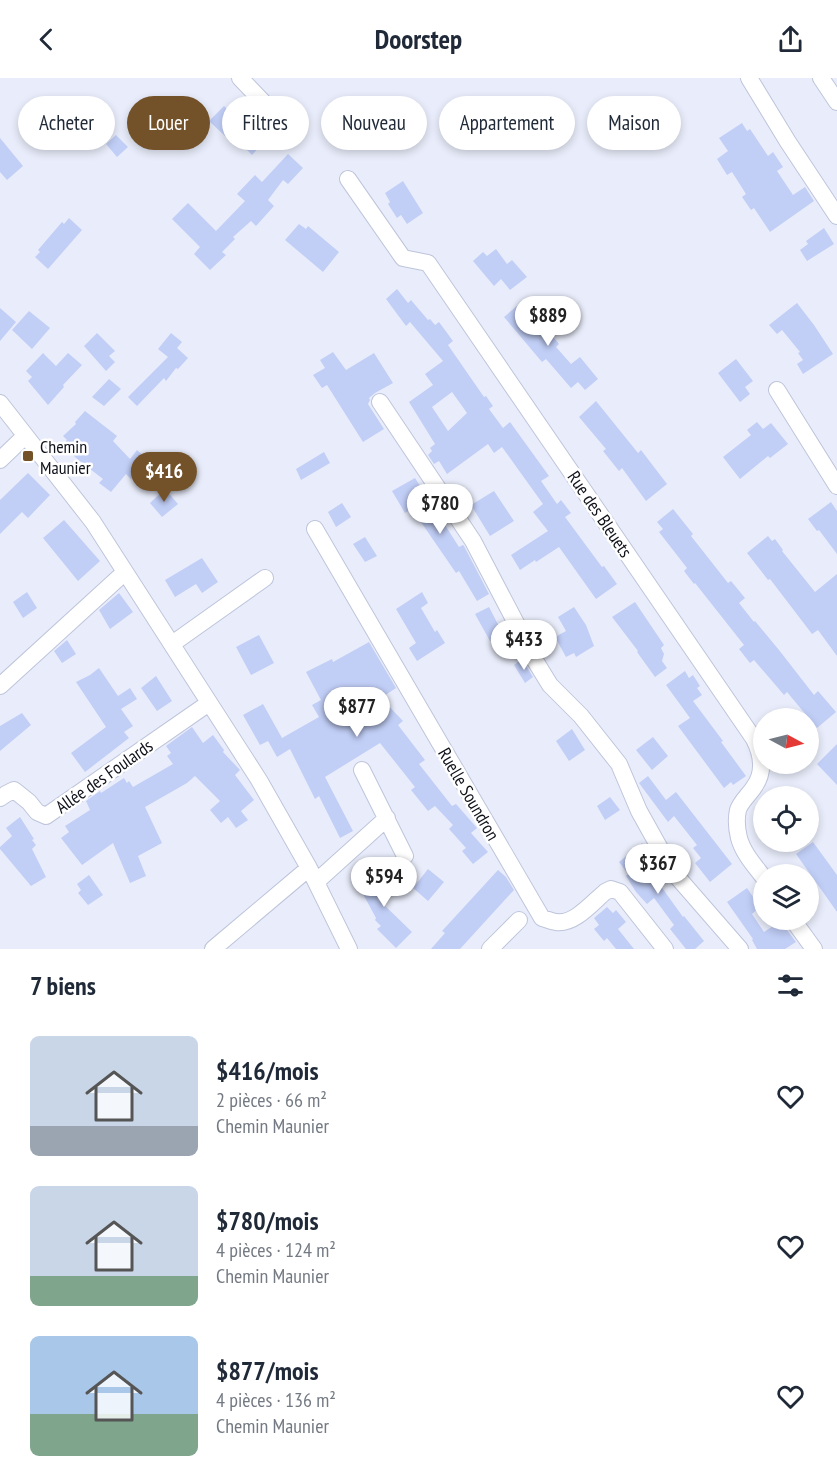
<!DOCTYPE html>
<html lang="fr">
<meta charset="utf-8">
<style>
body{margin:0;font-family:"PT Sans Narrow",sans-serif;background:#f6f6f7;color:#1f2937;height:100vh;display:flex;flex-direction:column;font-size:22px;white-space:nowrap}
*{box-sizing:border-box;margin:0}
p{font-size:20px;color:#747a83}
.icon{flex:none;width:33px;height:33px;fill:none;stroke:currentColor;stroke-width:2;stroke-linecap:round;stroke-linejoin:round}
.map{position:relative;height:871px;overflow:hidden}
.details{display:flex;flex-direction:column;background:#fff;flex:1}
.details>*{flex:none}
.hud{position:absolute;left:18px;top:18px;width:801px;height:54px;display:flex;gap:12px}
.needle{width:39px;rotate:97deg}
.controls{position:absolute;left:753px;top:630px;display:grid;gap:12px}
.controls a{display:grid;place-items:center;width:66px;height:66px;border-radius:50%;background:#fff;box-shadow:0 3px 9px #0003;font-size:30px}
.price{position:absolute;translate:-50% -51px;padding:0 14px;border-radius:21px;background:#fff;color:#222;font-size:20px;line-height:39px;filter:drop-shadow(0 2px 3px #0008)}
.price::after{content:'';position:absolute;left:50%;top:36px;width:18px;height:14px;margin-left:-9px;background:inherit;clip-path:polygon(0 0,100% 0,50% 100%)}
.price.active{background:#735129;color:#fff}
ul{padding:0;list-style:none}
li{display:flex;align-items:center;gap:18px;height:150px;padding:0 30px}
li span{display:grid;place-items:center;flex:none;width:168px;height:120px;border-radius:9px;color:#555}
li>.icon{margin-inline-start:auto}
span .icon{width:72px;height:72px;fill:#fffc;stroke-width:1}
li b{font-size:26px}
h2{display:flex;justify-content:space-between;align-items:center;height:72px;padding:0 30px;font-size:26px}
.pill{padding:0 21px;border-radius:27px;background:#fff;box-shadow:0 3px 9px #0003;font-size:21px;line-height:54px}
.pill.active{background:#735129;color:#fff}
header{display:flex;justify-content:space-between;align-items:center;height:78px;padding:0 30px;background:#fff;font-size:27px;font-weight:700}
.map>svg:first-child{display:block}
</style>
<header><svg class="icon" aria-label="back" viewBox="0 0 24 24"><path d="M15 5l-7 7 7 7"/></svg>Doorstep<svg class="icon" aria-label="share" viewBox="0 0 24 24"><path d="M12 15V3M7 8l5-5 5 5M5 13v7h14v-7"/></svg></header>
<div class="map">
<svg width="837" height="871" viewBox="0 0 837 871">
<rect width="100%" height="100%" fill="#e9edfb"/>
<path fill="#c1cef6" fill-rule="evenodd" d="M 147,22 L 158,36 L 148,45 L 136,32 Z
M 224,28 L 248,51 L 252,46 L 267,61 L 252,77 L 229,54 L 225,58 L 209,43 Z
M 742,45 L 747,53 L 750,51 L 768,78 L 773,74 L 783,89 L 777,93 L 793,117 L 805,109 L 814,123 L 770,154 L 754,130 L 751,132 L 742,119 L 746,116 L 732,94 L 727,97 L 717,81 L 728,73 L 719,60 Z
M 116,57 L 128,69 L 117,79 L 106,66 Z
M 0,60 L 23,88 L 7,102 L 0,94 Z
M 288,76 L 303,90 L 288,106 L 283,102 L 268,122 L 274,128 L 256,148 L 251,143 L 233,159 L 235,161 L 222,174 L 226,177 L 210,192 L 194,176 L 200,169 L 172,141 L 188,125 L 216,153 L 245,123 L 237,116 L 255,97 L 262,104 Z
M 403,103 L 423,135 L 407,146 L 401,137 L 397,140 L 388,126 L 390,124 L 385,115 Z
M 69,140 L 82,152 L 48,191 L 35,179 L 40,174 L 38,172 L 62,144 L 64,146 Z
M 299,146 L 306,151 L 308,148 L 339,174 L 323,194 L 285,162 Z
M 824,150 L 834,166 L 807,183 L 800,172 L 808,166 L 806,163 Z
M 496,171 L 507,186 L 512,182 L 527,199 L 510,212 L 501,201 L 494,208 L 473,183 L 483,174 L 487,178 Z
M 397,211 L 408,225 L 411,222 L 428,242 L 430,241 L 435,247 L 439,244 L 453,263 L 448,267 L 484,319 L 486,318 L 493,328 L 489,331 L 503,350 L 510,344 L 549,398 L 541,403 L 557,426 L 561,422 L 571,435 L 565,439 L 602,489 L 604,488 L 617,506 L 596,521 L 559,469 L 536,484 L 535,482 L 520,492 L 511,477 L 548,453 L 533,434 L 543,426 L 502,369 L 494,375 L 488,366 L 447,396 L 439,383 L 434,386 L 428,377 L 432,373 L 430,370 L 435,366 L 409,324 L 433,307 L 425,296 L 443,283 L 410,244 L 406,248 L 386,221 ZM 452,314 L 467,335 L 448,353 L 432,329 Z
M 524,222 L 535,234 L 531,237 L 547,257 L 550,255 L 559,266 L 556,269 L 571,286 L 580,279 L 598,301 L 585,312 L 578,304 L 571,310 L 546,281 L 542,284 L 504,239 Z
M 797,225 L 814,247 L 833,276 L 803,296 L 797,286 L 803,282 L 798,275 L 800,274 L 782,252 L 777,256 L 769,247 Z
M 0,230 L 16,244 L 0,263 Z
M 29,233 L 50,250 L 32,271 L 12,252 Z
M 97,255 L 115,273 L 109,278 L 115,284 L 106,293 L 84,268 Z
M 171,255 L 182,264 L 177,270 L 188,280 L 178,291 L 176,290 L 166,303 L 164,300 L 137,328 L 128,319 L 168,279 L 158,271 Z
M 333,274 L 346,292 L 374,275 L 393,305 L 375,315 L 369,320 L 370,322 L 368,326 L 384,351 L 363,364 L 327,307 L 322,310 L 313,297 L 325,290 L 320,282 Z
M 43,275 L 56,288 L 68,275 L 82,287 L 63,307 L 64,309 L 48,327 L 28,303 L 32,299 L 26,293 Z
M 736,281 L 753,303 L 745,309 L 750,316 L 740,324 L 718,295 Z
M 109,301 L 121,311 L 104,328 L 92,319 Z
M 596,323 L 638,375 L 641,372 L 667,406 L 646,423 L 622,390 L 619,393 L 603,373 L 606,371 L 579,339 Z
M 85,333 L 117,358 L 113,363 L 130,381 L 137,372 L 147,381 L 131,401 L 126,396 L 111,414 L 99,405 L 103,401 L 76,380 L 63,366 L 67,362 L 63,358 L 76,346 L 75,344 Z
M 757,344 L 763,351 L 771,345 L 788,366 L 770,380 L 768,378 L 740,401 L 723,379 L 751,357 L 747,352 Z
M 324,374 L 330,385 L 301,402 L 296,391 Z
M 28,395 L 50,417 L 28,440 L 22,434 L 0,456 L 0,422 Z
M 415,400 L 459,469 L 463,467 L 464,468 L 489,516 L 477,523 L 459,493 L 456,495 L 412,431 L 405,435 L 392,413 Z
M 165,411 L 178,426 L 162,439 L 150,425 Z
M 494,413 L 514,443 L 490,458 L 471,427 Z
M 831,424 L 837,433 L 837,476 L 819,452 L 817,453 L 808,441 Z
M 342,425 L 351,439 L 336,449 L 328,434 Z
M 673,431 L 693,456 L 691,458 L 728,505 L 731,503 L 745,520 L 739,525 L 754,544 L 755,543 L 779,572 L 814,617 L 818,613 L 836,634 L 817,650 L 787,614 L 784,617 L 754,582 L 750,585 L 739,571 L 744,567 L 695,505 L 694,506 L 684,493 L 687,490 L 659,454 L 663,451 L 657,444 Z
M 64,442 L 100,483 L 78,503 L 43,460 Z
M 768,458 L 772,463 L 775,461 L 783,472 L 782,473 L 815,514 L 837,496 L 837,578 L 818,552 L 812,556 L 770,501 L 768,502 L 747,475 Z
M 365,459 L 377,478 L 365,484 L 353,466 Z
M 202,480 L 218,504 L 202,515 L 196,506 L 175,519 L 165,502 Z
M 27,514 L 37,530 L 23,540 L 13,524 Z
M 422,514 L 428,525 L 421,530 L 435,554 L 437,552 L 445,565 L 417,583 L 409,570 L 416,565 L 396,531 Z
M 119,515 L 133,534 L 110,551 L 99,532 Z
M 635,524 L 664,567 L 661,570 L 664,576 L 662,583 L 667,590 L 655,599 L 637,574 L 638,573 L 612,539 Z
M 489,529 L 503,556 L 490,563 L 475,536 Z
M 574,529 L 586,547 L 594,568 L 576,579 L 574,575 L 566,579 L 555,559 L 566,553 L 558,539 Z
M 259,557 L 274,585 L 251,597 L 236,569 Z
M 67,562 L 76,576 L 62,585 L 54,573 Z
M 369,564 L 396,610 L 381,620 L 403,643 L 398,647 L 425,682 L 419,686 L 452,728 L 456,726 L 477,750 L 471,755 L 488,774 L 473,786 L 462,773 L 466,770 L 449,751 L 453,747 L 435,728 L 428,733 L 411,712 L 415,709 L 380,665 L 325,699 L 353,753 L 340,760 L 319,718 L 315,721 L 290,671 L 277,679 L 268,663 L 260,667 L 243,637 L 263,626 L 282,660 L 319,639 L 312,627 L 321,622 L 306,594 L 332,581 L 333,584 Z
M 522,581 L 533,599 L 525,605 L 514,587 Z
M 99,590 L 118,618 L 130,610 L 137,621 L 121,631 L 133,648 L 124,654 L 129,660 L 85,694 L 71,675 L 106,649 L 76,604 L 90,597 Z
M 685,593 L 689,600 L 693,597 L 700,608 L 697,610 L 702,617 L 693,623 L 723,663 L 721,664 L 746,698 L 733,707 L 731,704 L 724,710 L 678,648 L 690,640 L 666,607 Z
M 156,598 L 172,623 L 157,633 L 141,610 Z
M 22,635 L 31,647 L 0,673 L 0,648 Z
M 192,649 L 203,665 L 213,657 L 224,672 L 223,674 L 240,692 L 235,697 L 254,722 L 241,733 L 248,742 L 236,750 L 228,739 L 221,745 L 210,732 L 220,723 L 195,698 L 187,705 L 145,729 L 162,765 L 138,778 L 146,798 L 130,805 L 113,765 L 82,787 L 61,760 L 69,754 L 65,748 L 90,732 L 86,723 L 100,713 L 101,715 L 124,700 L 127,705 L 129,703 L 133,709 L 173,686 L 167,678 L 171,675 L 166,668 Z
M 572,651 L 585,672 L 569,683 L 556,663 Z
M 653,659 L 668,678 L 652,692 L 636,672 Z
M 837,666 L 837,707 L 817,686 Z
M 648,698 L 666,722 L 676,714 L 732,786 L 710,804 L 695,785 L 701,780 L 693,770 L 697,767 L 674,738 L 668,744 L 639,705 Z
M 610,719 L 620,732 L 605,742 L 597,728 Z
M 20,739 L 34,761 L 32,762 L 36,767 L 32,771 L 46,799 L 31,808 L 0,771 L 0,769 L 12,758 L 6,750 Z
M 813,764 L 837,797 L 837,834 L 796,776 Z
M 642,765 L 652,777 L 649,780 L 656,788 L 650,793 L 683,839 L 684,838 L 704,863 L 695,871 L 686,871 L 670,851 L 674,847 L 654,820 L 647,826 L 636,814 L 626,798 L 628,796 L 619,784 Z
M 428,791 L 444,804 L 428,823 L 413,810 Z
M 386,792 L 397,811 L 378,821 L 412,854 L 396,870 L 377,851 L 381,848 L 375,842 L 376,840 L 356,803 L 358,801 L 362,805 Z
M 498,792 L 506,799 L 514,812 L 460,871 L 431,871 L 445,855 L 442,853 Z
M 89,797 L 103,817 L 88,827 L 78,815 L 81,812 L 77,806 Z
M 747,810 L 760,829 L 752,836 L 764,854 L 782,842 L 784,848 L 796,864 L 785,871 L 757,871 L 752,862 L 753,861 L 727,824 Z
M 607,829 L 613,835 L 616,832 L 626,844 L 618,851 L 634,871 L 616,871 L 607,860 L 604,863 L 594,851 L 599,847 L 594,840 Z"/>
<g fill="none" stroke-linecap="round" stroke-linejoin="round">
<defs>
<path id="street" d="M 240,0 L 290,52
M 749,0 L 788,64 L 837,138
M 821,0 L 837,24
M 348,101 L 403,180 L 428,185 L 754,661 C 762,677 765,694 754,709 C 749,717 741,723 738,732 C 736,741 737,752 739,760 C 743,775 755,788 764,800
M 777,312 L 837,408
M 380,324 L 473,463 L 517,547 L 523,563 L 550,607 L 581,638 L 619,686 L 639,733 L 673,794 L 740,871
M 0,325 L 93,444 L 259,702 L 309,790 L 349,871
M 0,382 L 25,358
M 315,451 L 542,840 C 546,841 551,843 556,844 C 574,847 592,825 605,814 L 611,811 L 620,814 L 665,871
M 172,566 L 265,500
M 0,608 L 125,494
M 362,692 L 405,778
M 0,720 L 6,716 L 14,712 L 29,724 L 37,734 L 46,738 L 209,625
M 316,804 L 387,740
M 793,842 L 814,871
M 213,871 L 309,790
M 490,871 L 519,842"/>
</defs>
<use href="#street" stroke="#bec5db" stroke-width="18"/>
<use href="#street" stroke="#fff" stroke-width="16"/>
</g>
<rect fill="#735129" stroke="#fff" stroke-width="2" x="22" y="372" width="12" height="12" rx="3"/>
<g text-anchor="middle" dominant-baseline="central" stroke-width="5" stroke-linejoin="round" paint-order="stroke">
<g font-size="18" fill="#10121a" stroke="#fff" text-anchor="start">
<text x="40" y="368">Chemin<tspan x="40" dy="21">Maunier</tspan></text>
</g>
<g font-size="18" fill="#10121a" stroke="#fff">
<text transform="translate(600 436) rotate(56)">Rue des Bleuets</text>
<text transform="translate(104 698) rotate(-35)">Allée des Foulards</text>
<text transform="translate(469 716) rotate(60)">Ruelle Soundron</text>
</g>
</g>
</svg>
<div class="controls">
<a><svg class="needle" viewBox="-14 -14 28 28"><path d="M0-13l5 13h-10z" fill="#e53935"/><path d="M0 13l5-13h-10z" fill="#747a83"/></svg></a>
<a><svg class="icon" aria-label="locate" viewBox="0 0 24 24"><circle cx="12" cy="12" r="6"/><path d="M12 2v4M12 18v4M2 12h4M18 12h4"/></svg></a>
<a><svg class="icon" aria-label="layers" viewBox="0 0 24 24"><path d="M12 4l9 5-9 5-9-5zM3 14l9 5 9-5"/></svg></a>
</div>
<b class="price" style="left:548px;top:269px">$889</b>
<b class="price active" style="left:164px;top:425px">$416</b>
<b class="price" style="left:440px;top:457px">$780</b>
<b class="price" style="left:524px;top:593px">$433</b>
<b class="price" style="left:357px;top:660px">$877</b>
<b class="price" style="left:658px;top:817px">$367</b>
<b class="price" style="left:384px;top:830px">$594</b>
<div class="hud">
<a class="pill">Acheter</a>
<a class="pill active">Louer</a>
<a class="pill">Filtres</a>
<a class="pill">Nouveau</a>
<a class="pill">Appartement</a>
<a class="pill">Maison</a>
</div>
</div>
<section class="details">
<h2>7 biens<svg class="icon" aria-label="filters" viewBox="0 0 24 24"><path d="M4 7h16M4 17h16"/><circle cx="9" cy="7" r="2"/><circle cx="15" cy="17" r="2"/></svg></h2>
<ul>
<li><span style="background:linear-gradient(#c9d6e8 75%,#9aa5b1 0)"><svg class="icon" aria-label="home" viewBox="0 0 24 24"><path d="M3 11l9-7 9 7M6 9v11h12V9"/></svg></span><div><b>$416/mois</b><p>2 pièces · 66 m²</p><p>Chemin Maunier</p></div><svg class="icon" aria-label="heart" viewBox="0 0 24 24"><path d="M12 20l-8-8c-3-5 5-10 8-4 3-6 11-1 8 4z"/></svg></li>
<li><span style="background:linear-gradient(#c9d6e8 75%,#7fa58c 0)"><svg class="icon" aria-label="home" viewBox="0 0 24 24"><path d="M3 11l9-7 9 7M6 9v11h12V9"/></svg></span><div><b>$780/mois</b><p>4 pièces · 124 m²</p><p>Chemin Maunier</p></div><svg class="icon" aria-label="heart" viewBox="0 0 24 24"><path d="M12 20l-8-8c-3-5 5-10 8-4 3-6 11-1 8 4z"/></svg></li>
<li><span style="background:linear-gradient(#a9c7e8 65%,#7fa58c 0)"><svg class="icon" aria-label="home" viewBox="0 0 24 24"><path d="M3 11l9-7 9 7M6 9v11h12V9"/></svg></span><div><b>$877/mois</b><p>4 pièces · 136 m²</p><p>Chemin Maunier</p></div><svg class="icon" aria-label="heart" viewBox="0 0 24 24"><path d="M12 20l-8-8c-3-5 5-10 8-4 3-6 11-1 8 4z"/></svg></li>
</ul>
</section>
